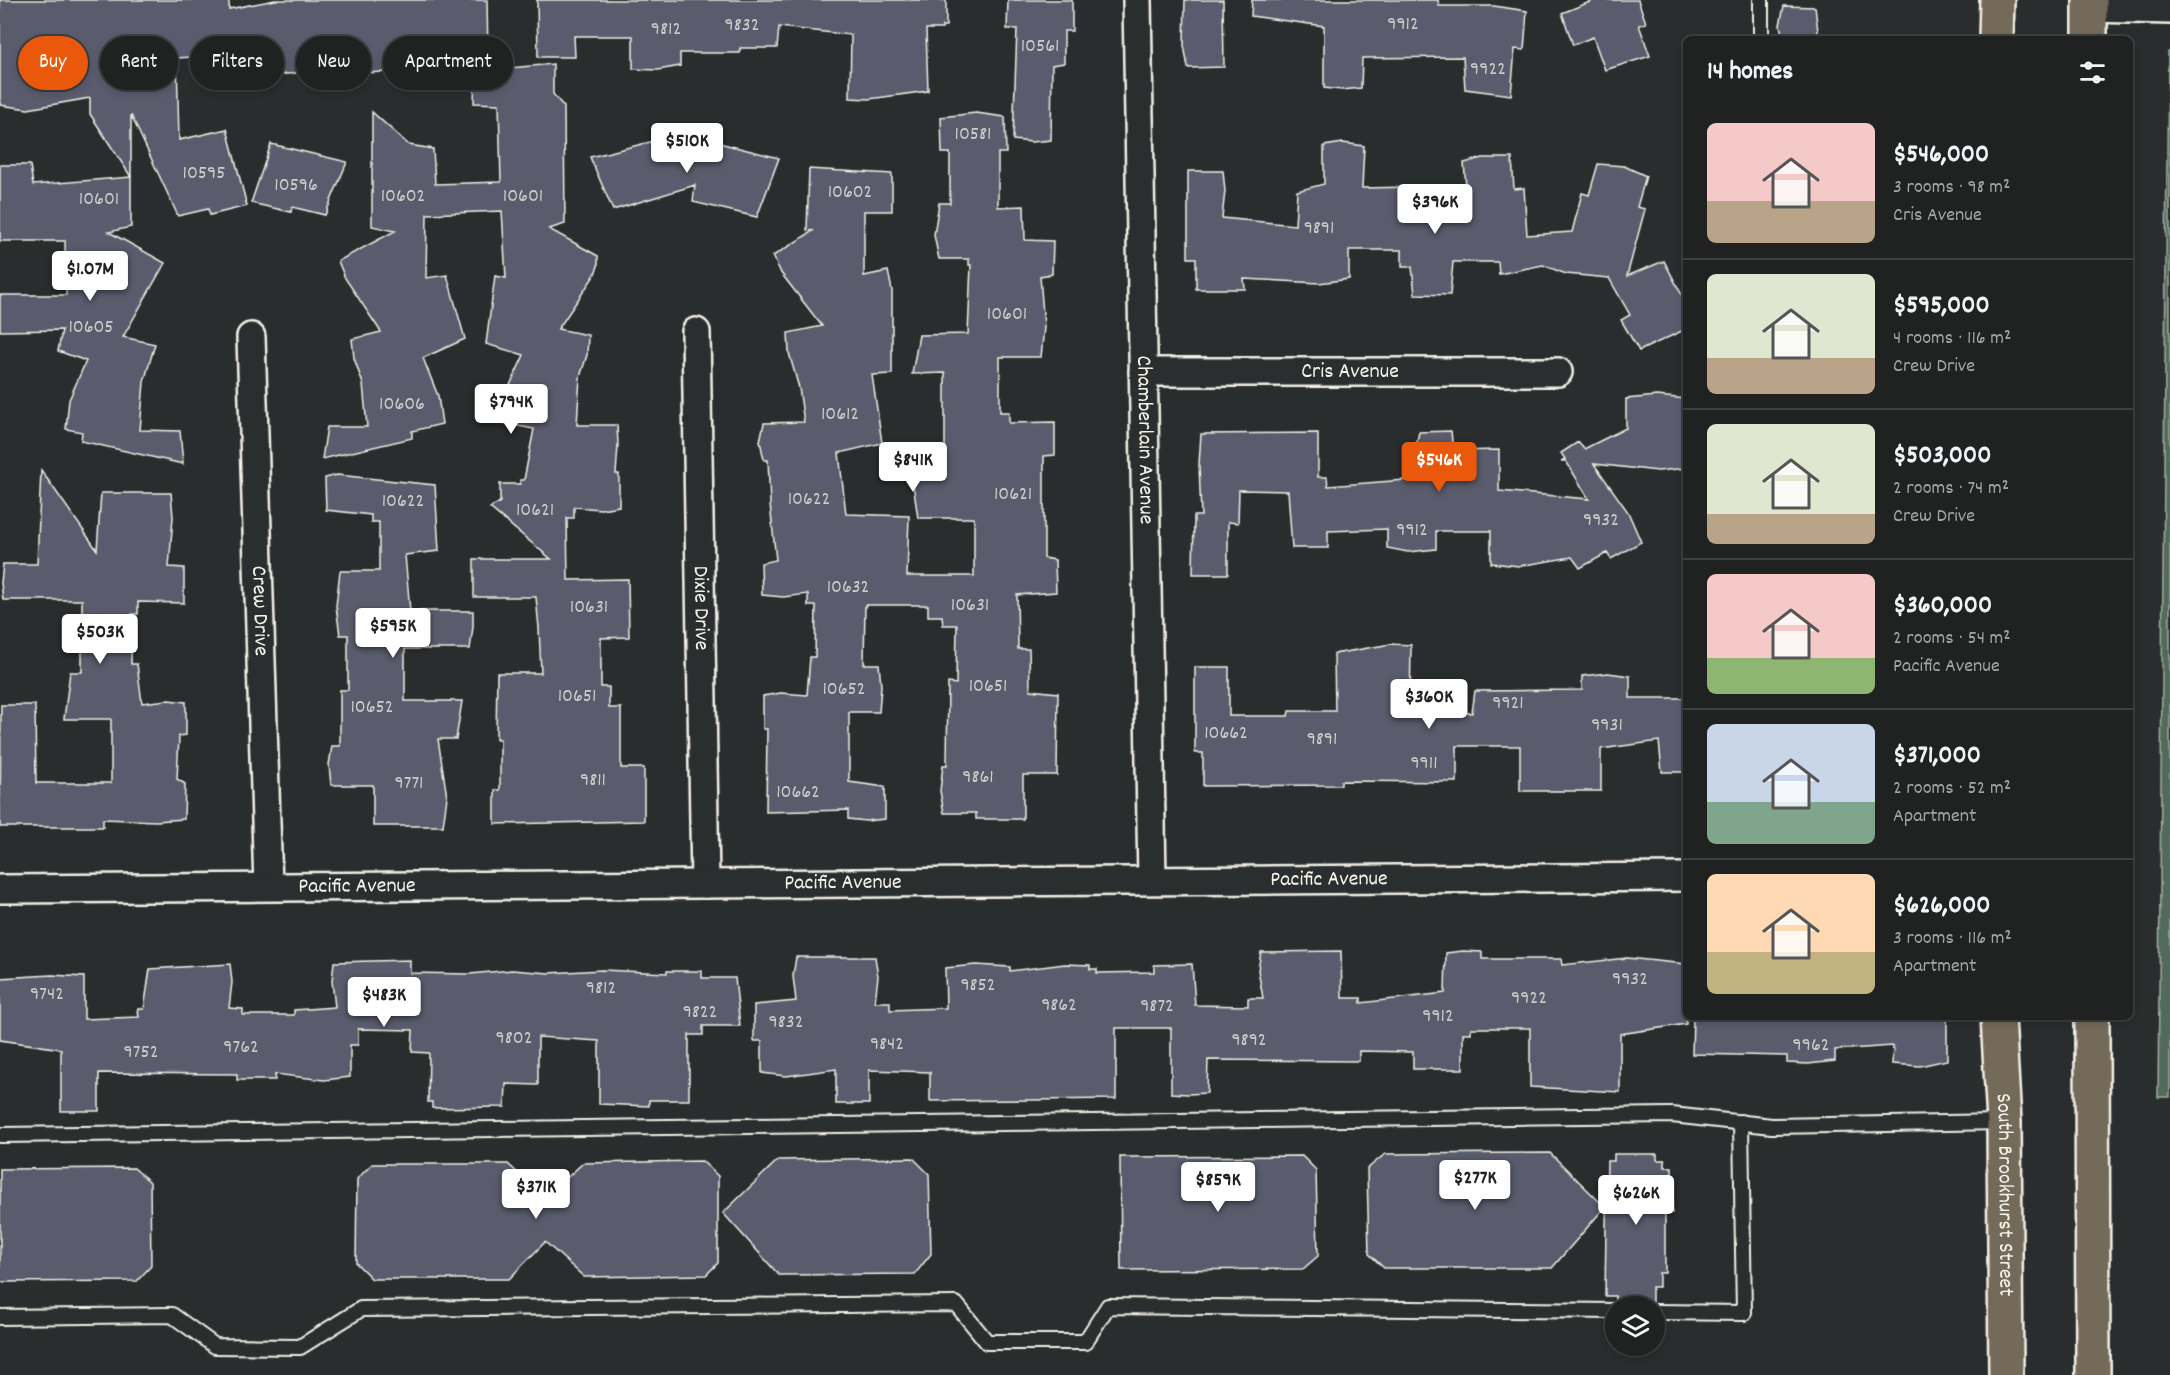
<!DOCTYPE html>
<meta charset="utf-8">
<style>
body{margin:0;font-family:Dekko,sans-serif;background:#282a2a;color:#f1f3f6;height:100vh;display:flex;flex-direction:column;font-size:22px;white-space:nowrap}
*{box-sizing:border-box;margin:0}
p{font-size:20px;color:#a2a4a5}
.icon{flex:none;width:33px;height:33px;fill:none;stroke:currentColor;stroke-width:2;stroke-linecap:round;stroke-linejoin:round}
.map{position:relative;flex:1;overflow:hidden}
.side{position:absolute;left:1683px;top:36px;width:450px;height:984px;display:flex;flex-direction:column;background:#202222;border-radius:9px;box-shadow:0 3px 9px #0003,0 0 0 2px #3d3f40}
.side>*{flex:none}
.guide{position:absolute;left:18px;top:36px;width:570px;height:54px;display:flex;gap:12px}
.buttons{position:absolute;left:1605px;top:1296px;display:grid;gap:12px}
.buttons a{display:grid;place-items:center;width:60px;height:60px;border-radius:50%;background:#202222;box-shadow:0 3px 9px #0003,0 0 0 2px #3d3f40;font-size:30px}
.price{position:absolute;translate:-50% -51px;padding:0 14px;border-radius:6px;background:#fff;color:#222;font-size:20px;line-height:39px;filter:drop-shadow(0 2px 3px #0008)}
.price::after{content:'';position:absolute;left:50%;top:36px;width:18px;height:14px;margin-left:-9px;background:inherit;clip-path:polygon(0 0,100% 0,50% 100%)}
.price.on{background:#ea580c;color:#fff}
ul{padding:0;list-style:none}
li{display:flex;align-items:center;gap:18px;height:150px;padding:0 24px}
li+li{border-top:2px solid #3d3f40}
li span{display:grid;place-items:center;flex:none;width:168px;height:120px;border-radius:9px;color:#555}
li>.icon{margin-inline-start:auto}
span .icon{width:72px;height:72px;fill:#fffc;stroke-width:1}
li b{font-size:26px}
h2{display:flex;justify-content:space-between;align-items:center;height:72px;padding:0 24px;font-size:26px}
.tag{padding:0 21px;border-radius:27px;background:#202222;box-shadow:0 3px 9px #0003,0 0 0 2px #3d3f40;font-size:21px;line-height:54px}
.tag.on{background:#ea580c;color:#fff}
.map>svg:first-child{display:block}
</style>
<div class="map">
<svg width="2170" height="1375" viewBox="0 0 2170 1375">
<rect width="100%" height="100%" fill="#2a2d2e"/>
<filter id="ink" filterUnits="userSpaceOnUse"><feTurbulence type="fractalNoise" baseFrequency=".0167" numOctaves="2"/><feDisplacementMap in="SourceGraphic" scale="12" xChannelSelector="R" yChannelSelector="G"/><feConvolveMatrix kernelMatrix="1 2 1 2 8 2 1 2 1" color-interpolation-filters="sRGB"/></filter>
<g filter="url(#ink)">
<path fill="#516b5a" stroke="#a2aea1" stroke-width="1.5" d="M 2168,52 L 2170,52 L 2170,1097 L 2158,1097 Z"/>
<path fill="#5a5b6d" stroke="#f4f1e8" stroke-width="1.5" d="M 0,0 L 229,0 L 229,9 L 275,0 L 487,0 L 488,56 L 413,44 L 414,71 L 332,74 L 332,69 L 278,75 L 252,72 L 252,53 L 177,58 L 179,140 L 227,129 L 247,206 L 210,215 L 208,209 L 178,216 L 131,115 L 131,177 L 90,114 L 90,98 L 28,109 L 0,105 Z
M 537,0 L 946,0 L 946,26 L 942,26 L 942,29 L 926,29 L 928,91 L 869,99 L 850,98 L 851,35 L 779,27 L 777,48 L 740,48 L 740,53 L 680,53 L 680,66 L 658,70 L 633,69 L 633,36 L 574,36 L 575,57 L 538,57 Z
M 1008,0 L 1072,0 L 1072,31 L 1064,31 L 1064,63 L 1052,65 L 1051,140 L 1032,142 L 1013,140 L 1017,29 L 1007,29 Z
M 1185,0 L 1223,0 L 1224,67 L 1188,68 L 1184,45 Z
M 1252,0 L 1438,0 L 1439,6 L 1494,6 L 1527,11 L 1524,50 L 1515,49 L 1511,95 L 1465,89 L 1463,57 L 1362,58 L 1361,88 L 1342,90 L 1324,88 L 1324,26 L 1251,16 Z
M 1595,0 L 1638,0 L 1646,23 L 1639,25 L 1650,56 L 1605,70 L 1593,37 L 1573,45 L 1562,13 Z
M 1784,6 L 1815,7 L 1819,39 L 1783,39 L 1780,25 Z
M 553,64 L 553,94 L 564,107 L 565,224 L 549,229 L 598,256 L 598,266 L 594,276 L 558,329 L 588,335 L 587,355 L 580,377 L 577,425 L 617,425 L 618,445 L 616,474 L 619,474 L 619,506 L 601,509 L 574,507 L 574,518 L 567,518 L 568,580 L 628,579 L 629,637 L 601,638 L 601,687 L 609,687 L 609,708 L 621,708 L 621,768 L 644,768 L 644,821 L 495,824 L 495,790 L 500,790 L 500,739 L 496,739 L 497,673 L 541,673 L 539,628 L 536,597 L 474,597 L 474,559 L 551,559 L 490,508 L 500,502 L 500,484 L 520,484 L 520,480 L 524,480 L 534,429 L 502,423 L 505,396 L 524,355 L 486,344 L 495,276 L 506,278 L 502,211 L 427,214 L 426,278 L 447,275 L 465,339 L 423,358 L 438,396 L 442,424 L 412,431 L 412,438 L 322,459 L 327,427 L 367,427 L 363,384 L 354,358 L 352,339 L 381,332 L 345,278 L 338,261 L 395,231 L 372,226 L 372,112 L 409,145 L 433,149 L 435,184 L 501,182 L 499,104 L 474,103 L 475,71 Z
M 976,113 L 1005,117 L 1006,153 L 998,153 L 998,207 L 1024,206 L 1025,240 L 1053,241 L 1052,274 L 1040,276 L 1044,327 L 1041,357 L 1000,357 L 1000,412 L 1009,412 L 1009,423 L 1055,422 L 1055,455 L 1044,456 L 1044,558 L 1055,560 L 1056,592 L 1017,595 L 1018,649 L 1029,649 L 1030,690 L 1058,693 L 1057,775 L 1023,775 L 1023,819 L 976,819 L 976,813 L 944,813 L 940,791 L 943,765 L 947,765 L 948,683 L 956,684 L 957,625 L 943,625 L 942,616 L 928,616 L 928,605 L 865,605 L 864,664 L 879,664 L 881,686 L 879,712 L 849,712 L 849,782 L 885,787 L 885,819 L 866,821 L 848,819 L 848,810 L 766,812 L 767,729 L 763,729 L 763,696 L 781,693 L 807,695 L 810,657 L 815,657 L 816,606 L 808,606 L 808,594 L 783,597 L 762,595 L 761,563 L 776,560 L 770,504 L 768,460 L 764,460 L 760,441 L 764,423 L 804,422 L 799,388 L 789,353 L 788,333 L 822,326 L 781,273 L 773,256 L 813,231 L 807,230 L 809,169 L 892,174 L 892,211 L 864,211 L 864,276 L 888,271 L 892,290 L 892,374 L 872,375 L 882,443 L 839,453 L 846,514 L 909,516 L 907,576 L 974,576 L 974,518 L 918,518 L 913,484 L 916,464 L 945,464 L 945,373 L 912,374 L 919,335 L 968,334 L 971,265 L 969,265 L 969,259 L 939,259 L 934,235 L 939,203 L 950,203 L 950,153 L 942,153 L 941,117 Z
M 674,136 L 706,143 L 707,140 L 779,158 L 757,217 L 693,202 L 695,185 L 613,210 L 590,157 Z
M 1343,143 L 1364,146 L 1362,188 L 1466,186 L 1464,163 L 1483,158 L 1512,158 L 1514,189 L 1524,188 L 1527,235 L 1572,232 L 1582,193 L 1589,195 L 1598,164 L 1624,166 L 1646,176 L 1637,207 L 1645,209 L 1627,276 L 1664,261 L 1686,303 L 1686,329 L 1639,351 L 1621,320 L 1630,315 L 1609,278 L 1566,274 L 1543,265 L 1499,274 L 1498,262 L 1453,262 L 1450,295 L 1415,294 L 1412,267 L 1402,267 L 1402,250 L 1349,250 L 1349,279 L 1319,283 L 1244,279 L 1245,289 L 1196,289 L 1196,258 L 1188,258 L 1188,171 L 1223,171 L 1225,191 L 1222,218 L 1295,225 L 1297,191 L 1324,184 L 1324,146 Z
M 271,144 L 347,162 L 325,215 L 292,207 L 291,212 L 251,203 Z
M 0,165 L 30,165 L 33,185 L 131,177 L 131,227 L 109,232 L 165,263 L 123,337 L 155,344 L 144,382 L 140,430 L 180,431 L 183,464 L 81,441 L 82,432 L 66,429 L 69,400 L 86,361 L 58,351 L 62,330 L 0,331 L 0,295 L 66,295 L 65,241 L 0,241 Z
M 1657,396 L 1686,399 L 1686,468 L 1658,471 L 1594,464 L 1628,512 L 1641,542 L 1611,559 L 1607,553 L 1580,568 L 1572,557 L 1519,566 L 1491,563 L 1491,531 L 1436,531 L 1436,549 L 1408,552 L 1387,548 L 1387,529 L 1328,531 L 1328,548 L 1292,548 L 1288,491 L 1239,490 L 1238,523 L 1228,522 L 1228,574 L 1193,574 L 1194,516 L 1201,516 L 1199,464 L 1201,434 L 1318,433 L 1318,477 L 1327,477 L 1328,486 L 1418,479 L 1415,450 L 1419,432 L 1451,431 L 1453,451 L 1499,450 L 1499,491 L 1589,499 L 1566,461 L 1561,461 L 1565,459 L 1561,453 L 1578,442 L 1584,449 L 1626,428 L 1626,399 Z
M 41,470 L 97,550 L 101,493 L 171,493 L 173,517 L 169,567 L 184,568 L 184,603 L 138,602 L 138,614 L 132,614 L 131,664 L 137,664 L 142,703 L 168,700 L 186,702 L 186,735 L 179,736 L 177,779 L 185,784 L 184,819 L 156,821 L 103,819 L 103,827 L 0,827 L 1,705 L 35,705 L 36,783 L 111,783 L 111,719 L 64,719 L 70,672 L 82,672 L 82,600 L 3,600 L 1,583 L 3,564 L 37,564 Z
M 337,475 L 435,485 L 439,551 L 405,555 L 410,611 L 473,611 L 473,627 L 470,649 L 405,649 L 405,701 L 462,701 L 456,739 L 438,739 L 447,797 L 443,826 L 373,826 L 373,785 L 331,785 L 329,765 L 332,746 L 340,746 L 340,690 L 348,690 L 348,635 L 340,635 L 336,606 L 340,571 L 379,571 L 379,522 L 371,522 L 371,515 L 326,510 L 325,478 Z
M 1391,644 L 1411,645 L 1410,708 L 1472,713 L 1475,691 L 1582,690 L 1582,676 L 1608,673 L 1630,676 L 1630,698 L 1686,698 L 1686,772 L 1662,772 L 1659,741 L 1601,749 L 1601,791 L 1520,791 L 1520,746 L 1457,746 L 1457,782 L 1341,781 L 1341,785 L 1203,786 L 1203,753 L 1195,753 L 1195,667 L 1229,667 L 1229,716 L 1288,716 L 1289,711 L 1335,711 L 1334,654 Z
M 1341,951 L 1342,998 L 1361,998 L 1361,1003 L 1445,993 L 1446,953 L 1463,951 L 1482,952 L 1482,959 L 1561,959 L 1562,965 L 1627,958 L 1686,964 L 1686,1024 L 1620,1034 L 1620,1092 L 1530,1087 L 1530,1028 L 1471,1028 L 1471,1033 L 1463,1033 L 1463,1069 L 1413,1069 L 1413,1052 L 1359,1051 L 1359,1061 L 1208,1060 L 1207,1093 L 1188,1094 L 1171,1093 L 1171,1028 L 1116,1028 L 1116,1099 L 930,1101 L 930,1072 L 869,1070 L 869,1104 L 836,1104 L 836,1069 L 786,1076 L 762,1073 L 762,1041 L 754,1041 L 754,1005 L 796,1001 L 793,976 L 796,957 L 875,957 L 878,976 L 875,1002 L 890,1002 L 890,1010 L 946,1008 L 945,968 L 976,965 L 1010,967 L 1010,971 L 1065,964 L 1090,965 L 1090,969 L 1097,969 L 1097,973 L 1154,972 L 1154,965 L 1192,964 L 1195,1005 L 1248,1006 L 1248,998 L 1263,998 L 1258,970 L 1261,952 Z
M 410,960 L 410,973 L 470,974 L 512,970 L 549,973 L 602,970 L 667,973 L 667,971 L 702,971 L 702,978 L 735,978 L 740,1026 L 703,1026 L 703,1035 L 689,1035 L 689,1100 L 649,1100 L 649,1106 L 599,1104 L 599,1041 L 538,1037 L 538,1085 L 506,1084 L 505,1107 L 432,1108 L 432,1102 L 428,1102 L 429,1053 L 412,1052 L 413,1030 L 358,1029 L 358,1045 L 350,1045 L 350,1077 L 324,1080 L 275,1074 L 275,1080 L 237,1080 L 237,1074 L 99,1073 L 99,1111 L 61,1111 L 61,1049 L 0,1040 L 0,978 L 52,975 L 84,977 L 84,1019 L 139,1017 L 138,1009 L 144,1009 L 150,969 L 230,964 L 232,982 L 229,1008 L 243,1009 L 243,1015 L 294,1015 L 294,1010 L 335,1007 L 332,981 L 334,962 Z
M 1693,1017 L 1947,1017 L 1947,1060 L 1920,1066 L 1892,1064 L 1893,1046 L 1835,1050 L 1835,1061 L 1808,1064 L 1787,1063 L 1787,1056 L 1692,1054 Z
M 1550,1153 L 1605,1207 L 1552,1268 L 1384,1268 L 1369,1254 L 1367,1169 L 1385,1154 Z
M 1614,1154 L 1657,1154 L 1657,1160 L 1665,1160 L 1665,1167 L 1672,1167 L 1672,1213 L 1665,1212 L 1665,1273 L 1659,1273 L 1659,1287 L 1652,1287 L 1652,1303 L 1619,1303 L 1615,1302 L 1615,1296 L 1605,1296 L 1607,1161 L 1614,1161 Z
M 1302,1156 L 1316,1170 L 1318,1256 L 1303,1269 L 1121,1270 L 1120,1157 Z
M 913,1158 L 929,1174 L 931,1254 L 915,1274 L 779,1275 L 723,1213 L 778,1160 Z
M 702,1161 L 718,1176 L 718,1263 L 706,1275 L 584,1277 L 545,1242 L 509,1279 L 372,1279 L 356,1263 L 357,1179 L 372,1164 L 508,1164 L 545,1198 L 583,1163 Z
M 134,1168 L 150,1182 L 151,1266 L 137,1281 L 0,1282 L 0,1169 Z"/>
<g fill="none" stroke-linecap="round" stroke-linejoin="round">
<defs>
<path id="lane" d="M 1761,0 L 1761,39
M 0,1135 L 1672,1115 L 1772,1126 L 2004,1122
M 1654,1312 L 1744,1313 L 1741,1122
M 0,1317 L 172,1315 L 215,1346 L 300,1347 L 361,1309 L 956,1304 L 987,1342 L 1085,1342 L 1108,1306 L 1616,1311"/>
<g id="street">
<path id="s1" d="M 1137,0 L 1152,880"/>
<path d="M 2090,8 L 2170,10"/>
<path id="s2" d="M 696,332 L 705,884"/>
<path id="s3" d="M 251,337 L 268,886"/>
<path id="s4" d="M 1143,372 L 1558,372"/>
<path id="s5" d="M 0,889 L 1686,877"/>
</g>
<g id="primary">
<path d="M 1996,39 L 1997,0"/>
<path d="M 2090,39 L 2090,0"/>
<path id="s6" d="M 1998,1017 L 2004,1122 L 2006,1375"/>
<path d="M 2092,1017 L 2093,1375"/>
</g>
</defs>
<use href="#lane" stroke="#f4f1e8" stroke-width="18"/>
<use href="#street" stroke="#f4f1e8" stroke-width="32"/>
<use href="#primary" stroke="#f4f1e8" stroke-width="38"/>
<use href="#lane" stroke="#2a2d2e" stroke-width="14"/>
<use href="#street" stroke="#2a2d2e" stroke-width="27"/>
<use href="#primary" stroke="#736b5a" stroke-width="33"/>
</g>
</g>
<g text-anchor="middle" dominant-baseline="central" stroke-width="4.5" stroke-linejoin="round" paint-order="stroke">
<g font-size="20" fill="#ceccc9">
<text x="1403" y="25">9912</text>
<text x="742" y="26">9832</text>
<text x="666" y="30">9812</text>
<text x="1040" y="47">10561</text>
<text x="1488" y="70">9922</text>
<text x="973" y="135">10581</text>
<text x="204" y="174">10595</text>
<text x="296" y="186">10596</text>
<text x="850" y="193">10602</text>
<text x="403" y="197">10602</text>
<text x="523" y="197">10601</text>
<text x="99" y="200">10601</text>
<text x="1319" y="229">9891</text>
<text x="1007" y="315">10601</text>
<text x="91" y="328">10605</text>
<text x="402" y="405">10606</text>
<text x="840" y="415">10612</text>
<text x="1013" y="495">10621</text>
<text x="809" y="500">10622</text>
<text x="403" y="502">10622</text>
<text x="535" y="511">10621</text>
<text x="1601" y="521">9932</text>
<text x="1412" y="531">9912</text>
<text x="848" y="588">10632</text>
<text x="970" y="606">10631</text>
<text x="589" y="608">10631</text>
<text x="988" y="687">10651</text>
<text x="844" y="690">10652</text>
<text x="577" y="697">10651</text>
<text x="1508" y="704">9921</text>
<text x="372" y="708">10652</text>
<text x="1607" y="726">9931</text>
<text x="1226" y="734">10662</text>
<text x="1322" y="740">9891</text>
<text x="1424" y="764">9911</text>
<text x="978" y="778">9861</text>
<text x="593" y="781">9811</text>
<text x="409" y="784">9771</text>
<text x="798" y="793">10662</text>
<text x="1630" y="980">9932</text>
<text x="978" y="986">9852</text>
<text x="601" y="989">9812</text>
<text x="47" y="995">9742</text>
<text x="1529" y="999">9922</text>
<text x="1059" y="1006">9862</text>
<text x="1157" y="1007">9872</text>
<text x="700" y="1013">9822</text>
<text x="1438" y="1017">9912</text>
<text x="786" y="1023">9832</text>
<text x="514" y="1039">9802</text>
<text x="1249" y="1041">9892</text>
<text x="887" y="1045">9842</text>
<text x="1811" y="1046">9962</text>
<text x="241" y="1048">9762</text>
<text x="141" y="1053">9752</text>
</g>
<g font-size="22" fill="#f4f1e8" stroke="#2a2d2e">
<text stroke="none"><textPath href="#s4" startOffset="207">Cris Avenue</textPath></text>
<text stroke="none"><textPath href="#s1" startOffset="440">Chamberlain Avenue</textPath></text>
<text stroke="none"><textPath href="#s2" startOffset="276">Dixie Drive</textPath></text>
<text stroke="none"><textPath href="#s3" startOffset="274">Crew Drive</textPath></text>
<text stroke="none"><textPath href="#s5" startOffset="1329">Pacific Avenue</textPath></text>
<text stroke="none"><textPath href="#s5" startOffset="843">Pacific Avenue</textPath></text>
<text stroke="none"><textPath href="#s5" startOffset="357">Pacific Avenue</textPath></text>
<text stroke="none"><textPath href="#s6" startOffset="178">South Brookhurst Street</textPath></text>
</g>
</g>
</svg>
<div class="buttons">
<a><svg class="icon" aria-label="layers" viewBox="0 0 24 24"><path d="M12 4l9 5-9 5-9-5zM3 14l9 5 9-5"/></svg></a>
</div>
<b class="price" style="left:687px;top:174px">$510K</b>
<b class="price" style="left:1435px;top:235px">$396K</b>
<b class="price" style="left:90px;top:302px">$1.07M</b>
<b class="price" style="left:511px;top:435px">$794K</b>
<b class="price" style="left:913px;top:493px">$841K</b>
<b class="price on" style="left:1439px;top:493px">$546K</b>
<b class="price" style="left:393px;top:659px">$595K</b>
<b class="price" style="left:100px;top:665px">$503K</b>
<b class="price" style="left:1429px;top:730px">$360K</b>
<b class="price" style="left:384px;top:1028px">$483K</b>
<b class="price" style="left:1475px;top:1211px">$277K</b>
<b class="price" style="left:1218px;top:1213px">$859K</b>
<b class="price" style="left:536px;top:1220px">$371K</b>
<b class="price" style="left:1636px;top:1226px">$626K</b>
<div class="guide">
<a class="tag on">Buy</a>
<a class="tag">Rent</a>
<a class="tag">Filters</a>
<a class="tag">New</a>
<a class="tag">Apartment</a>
</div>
<section class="side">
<h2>14 homes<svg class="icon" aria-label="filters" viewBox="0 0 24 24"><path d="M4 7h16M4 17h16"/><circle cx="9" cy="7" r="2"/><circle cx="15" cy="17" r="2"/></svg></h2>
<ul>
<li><span style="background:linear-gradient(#f6c9c9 65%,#b9a48a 0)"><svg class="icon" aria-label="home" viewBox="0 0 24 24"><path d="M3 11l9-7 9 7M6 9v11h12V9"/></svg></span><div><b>$546,000</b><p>3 rooms · 98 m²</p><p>Cris Avenue</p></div></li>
<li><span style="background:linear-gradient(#dfe7d0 70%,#b9a48a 0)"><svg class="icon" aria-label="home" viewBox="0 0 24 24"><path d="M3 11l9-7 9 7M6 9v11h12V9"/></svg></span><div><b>$595,000</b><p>4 rooms · 116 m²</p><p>Crew Drive</p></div></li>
<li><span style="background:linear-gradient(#dfe7d0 75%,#b9a48a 0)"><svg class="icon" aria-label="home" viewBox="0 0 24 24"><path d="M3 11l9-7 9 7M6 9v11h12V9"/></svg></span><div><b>$503,000</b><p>2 rooms · 74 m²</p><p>Crew Drive</p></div></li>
<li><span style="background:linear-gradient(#f6c9c9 70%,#8fb573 0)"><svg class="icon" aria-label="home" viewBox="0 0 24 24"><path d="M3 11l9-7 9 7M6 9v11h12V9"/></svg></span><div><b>$360,000</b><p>2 rooms · 54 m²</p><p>Pacific Avenue</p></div></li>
<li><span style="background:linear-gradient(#c9d6e8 65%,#7fa58c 0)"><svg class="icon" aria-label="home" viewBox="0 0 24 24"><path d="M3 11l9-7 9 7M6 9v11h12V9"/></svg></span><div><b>$371,000</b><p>2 rooms · 52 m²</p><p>Apartment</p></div></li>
<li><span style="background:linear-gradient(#ffd9b3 65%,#c2b280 0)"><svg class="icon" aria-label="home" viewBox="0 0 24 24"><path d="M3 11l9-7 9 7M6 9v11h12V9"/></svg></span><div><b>$626,000</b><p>3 rooms · 116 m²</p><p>Apartment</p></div></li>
</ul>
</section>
</div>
